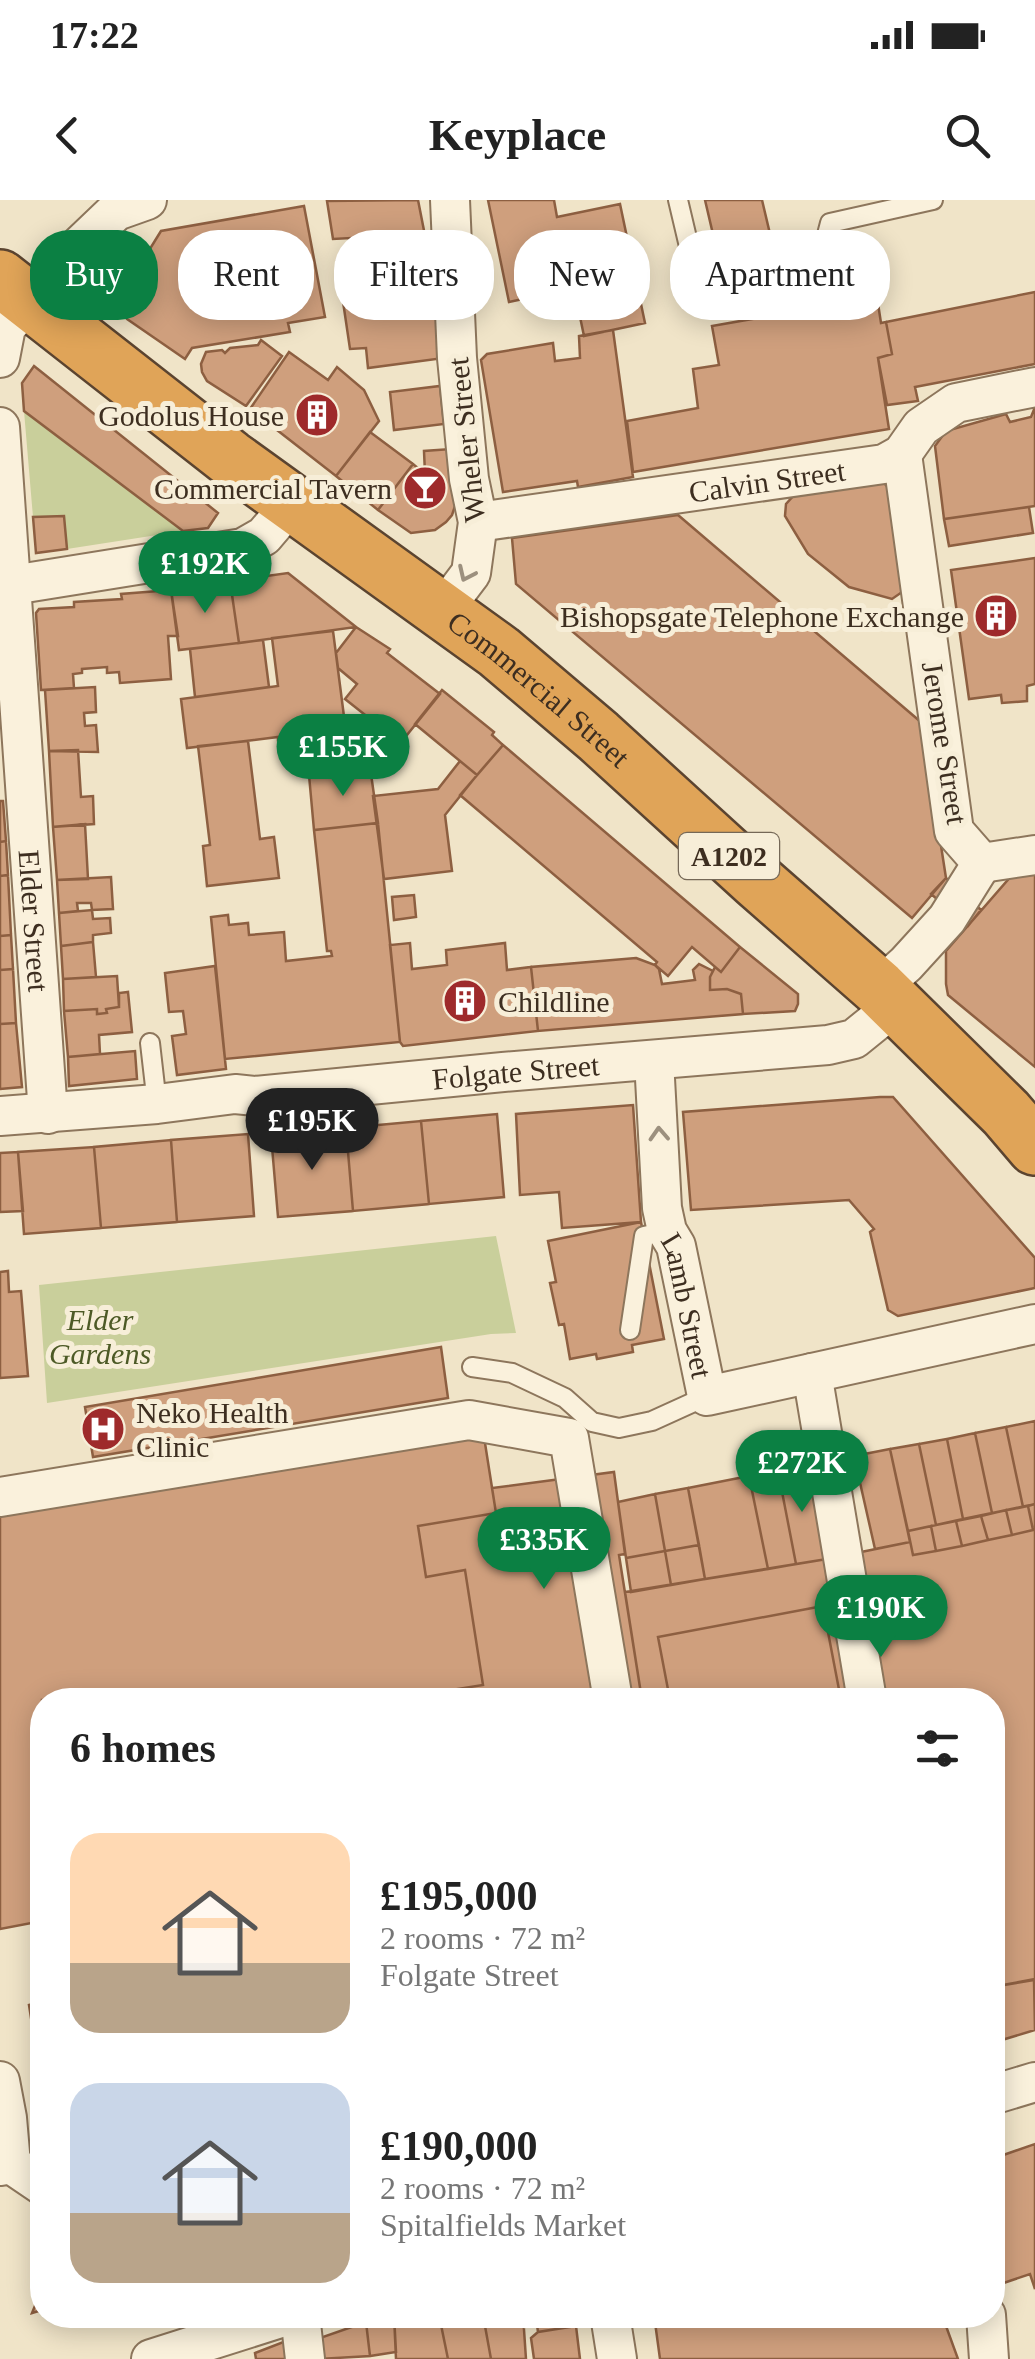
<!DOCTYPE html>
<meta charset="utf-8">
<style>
body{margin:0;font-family:"Times New Roman",serif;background:#f6f6f6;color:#222;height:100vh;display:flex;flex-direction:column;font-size:38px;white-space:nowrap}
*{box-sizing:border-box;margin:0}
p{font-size:32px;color:#767676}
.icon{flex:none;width:55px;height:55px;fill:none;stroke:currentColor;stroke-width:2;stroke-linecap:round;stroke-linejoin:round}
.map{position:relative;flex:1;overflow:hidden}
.details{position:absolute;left:30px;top:1488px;width:975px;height:640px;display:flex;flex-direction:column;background:#fff;border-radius:40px;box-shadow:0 5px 25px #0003}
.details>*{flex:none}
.guide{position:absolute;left:30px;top:30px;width:975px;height:90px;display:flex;gap:20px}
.price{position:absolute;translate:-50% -85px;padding:0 22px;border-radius:35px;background:#0b8043;color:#fff;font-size:32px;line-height:65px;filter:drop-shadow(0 2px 5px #0008)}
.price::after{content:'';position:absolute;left:50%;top:60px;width:30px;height:22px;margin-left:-15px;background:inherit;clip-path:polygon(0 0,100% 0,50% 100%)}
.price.active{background:#222;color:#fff}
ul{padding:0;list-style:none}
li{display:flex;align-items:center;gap:30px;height:250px;padding:0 40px}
li span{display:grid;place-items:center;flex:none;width:280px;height:200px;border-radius:30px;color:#555}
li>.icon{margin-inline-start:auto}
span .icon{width:120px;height:120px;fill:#fffc;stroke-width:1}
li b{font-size:42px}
h2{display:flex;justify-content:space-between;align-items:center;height:120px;padding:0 40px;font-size:42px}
.pill{padding:0 35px;border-radius:40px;background:#fff;box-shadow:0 5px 25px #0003;font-size:35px;line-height:90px}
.pill.active{background:#0b8043;color:#fff}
.status{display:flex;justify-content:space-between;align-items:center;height:70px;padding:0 50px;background:#fff;direction:ltr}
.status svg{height:28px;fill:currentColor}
header{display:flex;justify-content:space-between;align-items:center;height:130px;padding:0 40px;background:#fff;font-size:45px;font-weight:700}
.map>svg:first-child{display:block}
</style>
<div class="status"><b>17:22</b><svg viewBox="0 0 49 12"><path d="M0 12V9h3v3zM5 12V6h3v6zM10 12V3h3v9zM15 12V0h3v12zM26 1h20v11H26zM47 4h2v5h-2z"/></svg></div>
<header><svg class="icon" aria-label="back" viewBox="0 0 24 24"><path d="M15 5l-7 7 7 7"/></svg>Keyplace<svg class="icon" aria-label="search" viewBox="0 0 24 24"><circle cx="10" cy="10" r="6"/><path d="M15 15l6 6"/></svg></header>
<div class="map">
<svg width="1035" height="2159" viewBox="0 0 1035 2159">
<rect width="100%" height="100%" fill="#f0e4c8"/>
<path fill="#c9cf9b" d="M 24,211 L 183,331 L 67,349 L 64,316 L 33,317 Z
M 496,1036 L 516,1133 L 491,1134 L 47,1203 L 39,1085 Z"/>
<path fill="#cf9f7d" stroke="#8d5f41" stroke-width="2.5" d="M 418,0 L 440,112 L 444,158 L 368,168 L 366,148 L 350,149 L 337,61 L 354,57 L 351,38 L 333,39 L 327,1 Z
M 488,0 L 554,0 L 557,17 L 620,4 L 645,123 L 584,136 L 574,88 L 509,102 Z
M 705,0 L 762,0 L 779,72 L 719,86 L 713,60 L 719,60 Z
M 304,6 L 325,117 L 288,123 L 290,132 L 192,148 L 185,159 L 127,119 L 122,94 L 161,31 Z
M 1035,92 L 1035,164 L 915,187 L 918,201 L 887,205 L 878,158 L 892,154 L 886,122 Z
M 877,97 L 881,123 L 886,122 L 892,154 L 878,158 L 889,229 L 633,272 L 627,221 L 698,208 L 693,169 L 719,165 L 712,126 Z
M 613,130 L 633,277 L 578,287 L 577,281 L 503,292 L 481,160 L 487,154 L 553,143 L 555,161 L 580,158 L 579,136 Z
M 261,140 L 282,156 L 246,206 L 207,181 L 202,172 L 201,164 L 206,152 L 222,150 L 225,153 L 230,148 L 258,145 Z
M 289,152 L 328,180 L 337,167 L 364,190 L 379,221 L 336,276 L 250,209 Z
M 34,166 L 218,313 L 208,328 L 183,331 L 24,211 L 22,183 Z
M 440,186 L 444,224 L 394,230 L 390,192 Z
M 1035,207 L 1035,306 L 944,319 L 935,246 L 946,231 L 1006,214 L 1010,222 L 1031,217 Z
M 370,232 L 413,264 L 378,310 L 336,276 Z
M 451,249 L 456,303 L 452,315 L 446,322 L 435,330 L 411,333 L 378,310 L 413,264 L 425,274 L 424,251 Z
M 882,281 L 896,296 L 905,390 L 892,399 L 849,387 L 808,354 L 785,316 L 786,304 L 796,293 Z
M 1029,307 L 1033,333 L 949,346 L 944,319 Z
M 678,315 L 922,523 L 946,678 L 912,718 L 516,384 L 512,338 Z
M 64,316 L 67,349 L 36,353 L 33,317 Z
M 1035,358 L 1035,484 L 1027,486 L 1027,501 L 1002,503 L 1001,495 L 969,499 L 951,370 Z
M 288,373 L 356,427 L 239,443 L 230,381 Z
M 230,381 L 239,443 L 179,450 L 171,390 Z
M 171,390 L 178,436 L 168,436 L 171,479 L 120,483 L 119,472 L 107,473 L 107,467 L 82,469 L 82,473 L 73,474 L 74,488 L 41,490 L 36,413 L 39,409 L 74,407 L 74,402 L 122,399 L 121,394 Z
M 356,427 L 390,449 L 387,453 L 440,494 L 382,566 L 309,575 L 304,537 L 359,531 L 369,518 L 345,499 L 357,484 L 338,468 L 336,453 Z
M 333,431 L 346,532 L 278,540 L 278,537 L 187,548 L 181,499 L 278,486 L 272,438 Z
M 263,440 L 269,487 L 195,497 L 190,449 Z
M 95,487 L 96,512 L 84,513 L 85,526 L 96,525 L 98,552 L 49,551 L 45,490 Z
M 442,490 L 494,532 L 492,535 L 503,545 L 477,575 L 415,524 Z
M 248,541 L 260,639 L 274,637 L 279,678 L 207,686 L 203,646 L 210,645 L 198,546 Z
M 503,545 L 740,747 L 721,772 L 692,747 L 668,776 L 655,765 L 657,762 L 460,595 Z
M 78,550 L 81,597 L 93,596 L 94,624 L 53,627 L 49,551 Z
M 460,561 L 477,575 L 445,615 L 452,671 L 384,679 L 373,596 L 438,589 Z
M 370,567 L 378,623 L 314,630 L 309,575 Z
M 0,601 L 3,601 L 6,641 L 0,642 Z
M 378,623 L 400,842 L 225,859 L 211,717 L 228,715 L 229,725 L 248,723 L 249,735 L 284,732 L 286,761 L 332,756 L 331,751 L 327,751 L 314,630 Z
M 85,624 L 88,679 L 57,680 L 53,627 Z
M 6,641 L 8,675 L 0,676 L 0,642 Z
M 1035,672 L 1035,867 L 948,795 L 946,784 L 946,751 L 1013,674 Z
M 8,675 L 11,735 L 0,736 L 0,676 Z
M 111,677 L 113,709 L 92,710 L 91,703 L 77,703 L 78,711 L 59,713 L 57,680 Z
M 946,678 L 981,710 L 968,726 L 931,694 Z
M 414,695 L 416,717 L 394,720 L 392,697 Z
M 92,710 L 93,719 L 110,718 L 111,733 L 93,735 L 93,742 L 61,746 L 59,713 Z
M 11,735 L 13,769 L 0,770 L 0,736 Z
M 93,742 L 96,777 L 63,779 L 61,746 Z
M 410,743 L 412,769 L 447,765 L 446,750 L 505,743 L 507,770 L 531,767 L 538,831 L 403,846 L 400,842 L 390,745 Z
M 740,747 L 798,794 L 798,804 L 795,811 L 743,814 L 741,794 L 727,789 L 710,790 L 710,777 L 715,767 L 721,772 Z
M 636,758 L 655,765 L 659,769 L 662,784 L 695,780 L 693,770 L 699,764 L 713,771 L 710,777 L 710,790 L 727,789 L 741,794 L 743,814 L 538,831 L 531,767 Z
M 215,766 L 226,869 L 177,875 L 172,836 L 186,834 L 183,811 L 169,812 L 165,773 Z
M 13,769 L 16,823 L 0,824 L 0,770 Z
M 117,776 L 119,807 L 106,809 L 107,813 L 97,814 L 97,809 L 64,811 L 63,779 Z
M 128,792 L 132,832 L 99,835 L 100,854 L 68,857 L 64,811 L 97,809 L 97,814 L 107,813 L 106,809 L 119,807 L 119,793 Z
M 16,823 L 22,887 L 0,889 L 0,824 Z
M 135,851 L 137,879 L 69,886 L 68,857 Z
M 880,897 L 893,897 L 1035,1058 L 1035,1088 L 898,1116 L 888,1110 L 870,1032 L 874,1029 L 849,1000 L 691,1010 L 683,912 Z
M 633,905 L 641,1022 L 562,1028 L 559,992 L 520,995 L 516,914 Z
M 497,914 L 504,997 L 429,1004 L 421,921 Z
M 421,921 L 429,1004 L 353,1011 L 346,928 Z
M 346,928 L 353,1011 L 278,1017 L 271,935 Z
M 248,934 L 254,1016 L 177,1022 L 171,940 Z
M 171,940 L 177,1022 L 101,1028 L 94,947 Z
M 94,947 L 101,1028 L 24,1034 L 18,952 Z
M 18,952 L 23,1011 L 0,1012 L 0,953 Z
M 641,1022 L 664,1139 L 632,1145 L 633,1152 L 597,1159 L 596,1154 L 570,1159 L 564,1124 L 559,1125 L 550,1083 L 556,1082 L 548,1041 Z
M 8,1071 L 9,1092 L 21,1091 L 28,1176 L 0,1178 L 0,1072 Z
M 441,1147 L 448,1198 L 93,1257 L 85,1207 Z
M 479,1205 L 496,1313 L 418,1326 L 426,1377 L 465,1370 L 483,1485 L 445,1491 L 446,1500 L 42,1500 L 42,1721 L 0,1729 L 0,1280 Z
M 1035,1221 L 1035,1304 L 1023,1307 L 1006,1227 Z
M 1006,1227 L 1023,1307 L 992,1313 L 975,1233 Z
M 975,1233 L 992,1313 L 963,1319 L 947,1239 Z
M 947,1239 L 963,1319 L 936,1325 L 919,1244 Z
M 919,1244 L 936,1325 L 908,1331 L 890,1249 Z
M 890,1249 L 910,1342 L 875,1349 L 854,1256 Z
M 808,1266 L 827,1359 L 796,1364 L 778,1271 Z
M 778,1271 L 796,1364 L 768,1369 L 749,1276 Z
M 614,1272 L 625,1354 L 619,1355 L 642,1500 L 446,1500 L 445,1491 L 483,1485 L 465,1370 L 426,1377 L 418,1326 L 496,1313 L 492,1288 Z
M 749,1276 L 768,1369 L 705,1379 L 688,1288 Z
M 688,1288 L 699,1345 L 665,1351 L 655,1294 Z
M 655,1294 L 665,1351 L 626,1358 L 618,1302 Z
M 1035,1304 L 1035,1779 L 992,1787 L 992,1500 L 642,1500 L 625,1392 L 827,1359 L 910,1342 L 908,1331 Z
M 1035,1304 L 1035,1330 L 1033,1330 L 1028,1306 Z
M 1028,1306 L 1033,1330 L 1012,1335 L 1006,1310 Z
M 1006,1310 L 1012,1335 L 988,1340 L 981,1316 Z
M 981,1316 L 988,1340 L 962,1346 L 956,1321 Z
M 956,1321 L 962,1346 L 936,1351 L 931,1326 Z
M 931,1326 L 936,1351 L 913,1355 L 908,1331 Z
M 699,1345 L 705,1379 L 671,1385 L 665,1351 Z
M 665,1351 L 671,1385 L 631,1392 L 626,1358 Z
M 823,1406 L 841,1500 L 670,1500 L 658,1437 Z
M 1034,1780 L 1035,1830 L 992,1843 L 992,1787 Z
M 42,1802 L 42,1889 L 29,1805 Z
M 1035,1944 L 1035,2089 L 1030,2074 L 992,2087 L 992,1959 Z
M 42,2089 L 42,2110 L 32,2113 Z
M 385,2115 L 394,2115 L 396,2152 L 370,2156 L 366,2122 Z
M 394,2115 L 439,2115 L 448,2159 L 396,2159 Z
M 439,2115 L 483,2115 L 491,2159 L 448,2159 Z
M 483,2115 L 523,2115 L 526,2159 L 491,2159 Z
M 523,2115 L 575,2115 L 576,2126 L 538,2132 L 537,2125 L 524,2127 Z
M 654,2115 L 942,2115 L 958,2159 L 660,2159 Z
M 366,2122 L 370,2156 L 319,2159 L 317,2139 Z
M 576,2126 L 580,2159 L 534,2159 L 531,2138 L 538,2132 Z
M 286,2141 L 287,2159 L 256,2159 L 255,2153 Z"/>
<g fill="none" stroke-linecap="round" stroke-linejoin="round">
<defs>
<path id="lane" d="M 678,0 L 700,93 L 742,94 L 819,65 L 830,23 L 933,0
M 150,843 L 157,904
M 630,1130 L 644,1036 L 667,1031
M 472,1167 L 512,1173 L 565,1198 L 592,1222 L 619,1228 L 652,1221 L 707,1196"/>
<g id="street">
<path d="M 0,158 L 6,127 L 71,54 L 116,11 L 147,0"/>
<path id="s1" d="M 0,227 L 48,914"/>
<path id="s2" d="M 478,322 L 884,264 L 902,254 L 921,227 L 956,203 L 1035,187"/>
<path d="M 0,387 L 243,348 L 264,336 L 292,303"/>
<path d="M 443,410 L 471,373 L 478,322 L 469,279 L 457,158 L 450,0"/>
<path d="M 982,663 L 1035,655"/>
<path d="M 879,788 L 906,764 L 947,719 L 982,663 L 954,631 L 902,254"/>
<path id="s3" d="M 654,860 L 662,1008 L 667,1031 L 676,1046 L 707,1196 L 1035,1124"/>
<path id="s4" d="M 0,916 L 157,904 L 235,894 L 256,896 L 503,872 L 828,845 L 854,839 L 896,805"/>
<path d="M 812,1173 L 867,1500"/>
<path d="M 0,1297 L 469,1220 L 569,1238 L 613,1500"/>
<path d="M 0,1881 L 7,1918 L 11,1964"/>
<path d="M 992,1895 L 1035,1882"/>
<path d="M 0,1966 L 11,1964 L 42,1985"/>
<path d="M 300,2115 L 305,2159"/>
<path d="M 610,2115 L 617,2159"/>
<path d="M 986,2115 L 989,2159"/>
<path d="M 151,2159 L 290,2115"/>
</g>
<g id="highway">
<path id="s5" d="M 0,78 L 230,258 L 499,452 L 598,536 L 757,681 L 879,788 L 1006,913 L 1035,947"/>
</g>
</defs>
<use href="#lane" stroke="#8d765c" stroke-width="22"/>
<use href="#street" stroke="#8d765c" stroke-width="42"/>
<use href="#highway" stroke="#5b4430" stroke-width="60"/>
<use href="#lane" stroke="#faf1dc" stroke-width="18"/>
<use href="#street" stroke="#faf1dc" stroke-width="38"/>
<use href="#highway" stroke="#e0a458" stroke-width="55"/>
</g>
<defs><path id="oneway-chevron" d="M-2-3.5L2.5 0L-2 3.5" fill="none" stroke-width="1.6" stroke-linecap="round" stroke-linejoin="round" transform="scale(2.5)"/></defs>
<g stroke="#9c907e">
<use href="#oneway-chevron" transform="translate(466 374) rotate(115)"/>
<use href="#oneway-chevron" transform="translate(659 934) rotate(-93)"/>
</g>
<defs>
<symbol id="building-disc" viewBox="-11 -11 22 22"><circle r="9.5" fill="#9e2a2b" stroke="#f7eed8"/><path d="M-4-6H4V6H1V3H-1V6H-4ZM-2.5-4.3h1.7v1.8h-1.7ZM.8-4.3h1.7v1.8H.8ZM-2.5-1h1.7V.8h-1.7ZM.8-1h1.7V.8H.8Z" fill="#fff"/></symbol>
<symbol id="bar-disc" viewBox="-11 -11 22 22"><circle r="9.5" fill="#9e2a2b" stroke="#f7eed8"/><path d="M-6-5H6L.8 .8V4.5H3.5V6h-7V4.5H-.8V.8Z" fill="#fff"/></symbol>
<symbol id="hospital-disc" viewBox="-11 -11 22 22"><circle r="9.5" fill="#9e2a2b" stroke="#f7eed8"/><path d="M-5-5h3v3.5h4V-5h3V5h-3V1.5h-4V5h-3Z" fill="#fff"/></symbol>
</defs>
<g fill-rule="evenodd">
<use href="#building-disc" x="292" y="190" width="50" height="50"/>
<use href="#bar-disc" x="400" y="263" width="50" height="50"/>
<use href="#building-disc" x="971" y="391" width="50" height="50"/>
<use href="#building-disc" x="440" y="776" width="50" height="50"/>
<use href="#hospital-disc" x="78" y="1204" width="50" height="50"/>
</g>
<g text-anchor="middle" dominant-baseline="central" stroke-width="10" stroke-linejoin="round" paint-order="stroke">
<rect fill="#f7eed8" stroke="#756857" stroke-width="2.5" x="679" y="633" width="100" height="46" rx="8"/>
<g font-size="28" font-weight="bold" fill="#3d2e20">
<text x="729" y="656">A1202</text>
</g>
<g font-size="30" fill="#3d2e20" stroke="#f7eed8" text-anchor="end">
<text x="284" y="215">Godolus House</text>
<text x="392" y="288">Commercial Tavern</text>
<text x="964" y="416">Bishopsgate Telephone Exchange</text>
<text x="498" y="801" text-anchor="start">Childline</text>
<text x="136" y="1212" text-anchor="start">Neko Health<tspan x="136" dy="34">Clinic</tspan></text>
</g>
<g font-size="30" fill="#3d2e20" stroke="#f7eed8">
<text transform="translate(466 240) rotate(-96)">Wheler Street</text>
<text stroke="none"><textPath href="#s2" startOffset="292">Calvin Street</textPath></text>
<text stroke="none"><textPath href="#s5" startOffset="678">Commercial Street</textPath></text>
<text transform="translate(945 543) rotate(81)">Jerome Street</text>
<text stroke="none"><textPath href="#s1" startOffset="495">Elder Street</textPath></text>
<text stroke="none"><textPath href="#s4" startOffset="518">Folgate Street</textPath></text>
<text stroke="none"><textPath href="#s3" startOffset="250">Lamb Street</textPath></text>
</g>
<g font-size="30" font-style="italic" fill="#4d5a26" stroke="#f7eed8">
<text x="100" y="1119">Elder<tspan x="100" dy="34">Gardens</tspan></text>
</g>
</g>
</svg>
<b class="price" style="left:205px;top:416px">£192K</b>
<b class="price" style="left:343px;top:599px">£155K</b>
<b class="price active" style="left:312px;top:973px">£195K</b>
<b class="price" style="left:802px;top:1315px">£272K</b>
<b class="price" style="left:544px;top:1392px">£335K</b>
<b class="price" style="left:881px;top:1460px">£190K</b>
<div class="guide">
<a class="pill active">Buy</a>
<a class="pill">Rent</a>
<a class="pill">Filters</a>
<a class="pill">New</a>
<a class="pill">Apartment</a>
</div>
<section class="details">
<h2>6 homes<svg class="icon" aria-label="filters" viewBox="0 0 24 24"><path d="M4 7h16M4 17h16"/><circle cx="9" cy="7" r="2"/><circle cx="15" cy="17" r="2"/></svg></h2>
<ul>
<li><span style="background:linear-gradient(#ffd9b3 65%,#b9a48a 0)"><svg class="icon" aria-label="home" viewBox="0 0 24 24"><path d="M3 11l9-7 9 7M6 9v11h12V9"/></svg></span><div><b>£195,000</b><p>2 rooms · 72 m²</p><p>Folgate Street</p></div></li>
<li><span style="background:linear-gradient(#c9d6e8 65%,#b9a48a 0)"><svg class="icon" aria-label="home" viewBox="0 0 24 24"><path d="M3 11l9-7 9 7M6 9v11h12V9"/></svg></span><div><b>£190,000</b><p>2 rooms · 72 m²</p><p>Spitalfields Market</p></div></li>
</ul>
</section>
</div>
